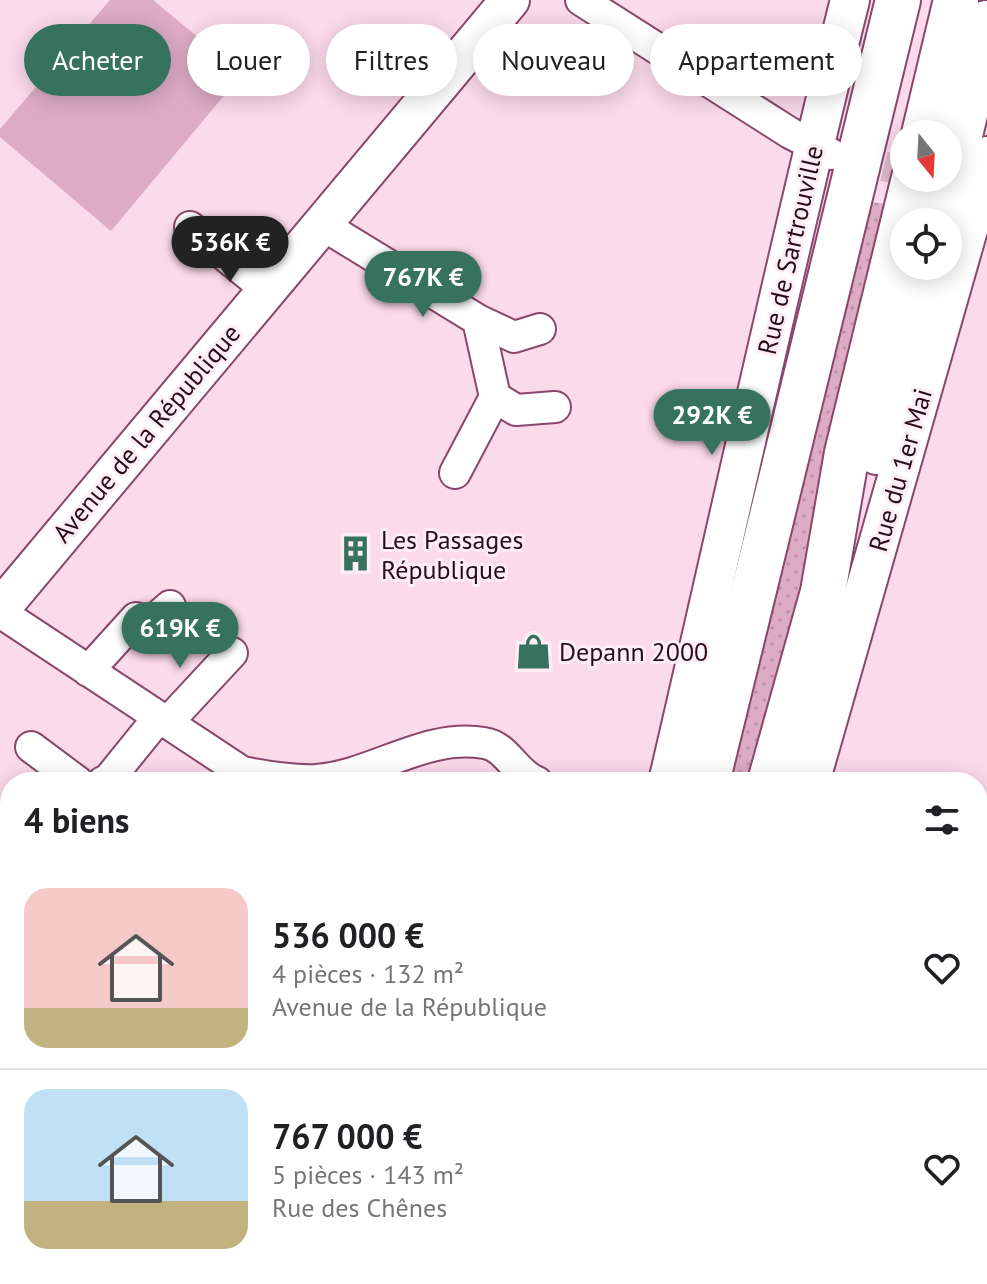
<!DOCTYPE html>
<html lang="fr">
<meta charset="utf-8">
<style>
body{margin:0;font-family:"PT Sans",sans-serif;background:#f2f2f2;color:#202124;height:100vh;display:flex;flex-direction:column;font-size:30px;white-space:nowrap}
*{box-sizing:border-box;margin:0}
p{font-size:26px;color:#757577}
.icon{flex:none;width:44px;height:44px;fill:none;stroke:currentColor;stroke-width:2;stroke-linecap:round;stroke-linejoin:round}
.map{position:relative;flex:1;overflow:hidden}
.side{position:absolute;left:0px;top:772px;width:988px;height:512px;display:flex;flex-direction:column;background:#fff;border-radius:32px 32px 0 0;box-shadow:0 4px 20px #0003}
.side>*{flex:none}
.banner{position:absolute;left:24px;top:24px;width:940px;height:72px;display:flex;gap:16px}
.needle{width:52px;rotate:162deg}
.tools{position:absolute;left:890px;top:120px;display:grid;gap:16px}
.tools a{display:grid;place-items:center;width:72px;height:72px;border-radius:50%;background:#fff;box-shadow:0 4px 20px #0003;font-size:40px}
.price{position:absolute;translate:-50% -68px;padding:0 18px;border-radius:28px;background:#36725d;color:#fff;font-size:26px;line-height:52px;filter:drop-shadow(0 2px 4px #0008)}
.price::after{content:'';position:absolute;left:50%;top:48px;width:24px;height:18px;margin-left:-12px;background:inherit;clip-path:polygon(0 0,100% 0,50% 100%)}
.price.on{background:#222;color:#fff}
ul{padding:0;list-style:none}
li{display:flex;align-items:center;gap:24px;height:200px;padding:0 24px}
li+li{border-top:2px solid #e0e0e0}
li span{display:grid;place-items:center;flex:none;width:224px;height:160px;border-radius:24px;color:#555}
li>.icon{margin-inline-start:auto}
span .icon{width:96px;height:96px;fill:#fffc;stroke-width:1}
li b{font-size:34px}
h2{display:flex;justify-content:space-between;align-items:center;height:96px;padding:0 24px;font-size:34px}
.chip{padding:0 28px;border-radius:36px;background:#fff;box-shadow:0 4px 20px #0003;font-size:28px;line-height:72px}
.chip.on{background:#36725d;color:#fff}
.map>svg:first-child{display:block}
</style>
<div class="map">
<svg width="987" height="1284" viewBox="0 0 987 1284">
<defs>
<pattern id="grass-dots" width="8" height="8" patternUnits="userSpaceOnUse" patternTransform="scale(2)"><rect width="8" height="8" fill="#ddabc3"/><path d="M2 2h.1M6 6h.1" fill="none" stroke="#be92a7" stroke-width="1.8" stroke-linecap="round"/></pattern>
</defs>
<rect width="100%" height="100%" fill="#fbdae9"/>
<path fill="url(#grass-dots)" d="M 870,202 L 893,205 L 752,782 L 728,782 Z"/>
<path fill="#ddabc3" d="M 110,0 L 153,0 L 242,74 L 111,231 L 0,137 L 0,129 Z"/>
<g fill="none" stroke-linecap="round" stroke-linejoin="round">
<path stroke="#dbbbca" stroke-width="30" stroke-dasharray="30 15" stroke-linecap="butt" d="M 840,156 L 904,171"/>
<defs>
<path id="minor" d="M 581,0 L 790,133 L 831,154
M 321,224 L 478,320 L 514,337 L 540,329
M 190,227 L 266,289
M 478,320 L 495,397 L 516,410 L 555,407
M 455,473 L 495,397
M 0,612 L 242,772 C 267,777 291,781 316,780 C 373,776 425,733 484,743 C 507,746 515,774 537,782
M 88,671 L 136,618 L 148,625 L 170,606
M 167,723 L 232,653
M 31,747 L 78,782
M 103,782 L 108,780 L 159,717
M 0,944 L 10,928
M 978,1056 L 987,1060
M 915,1274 L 932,1284"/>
<path id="major" d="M 0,609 L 510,0
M 668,782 C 729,521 785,260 850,0
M 810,782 L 969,226 L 987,156
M 549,1284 L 552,1274
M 694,1284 L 696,1274"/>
<path id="highway" d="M 924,134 L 956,0
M 939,222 L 987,23
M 877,452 L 927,266
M 707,782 L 898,0
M 770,782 L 823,592 L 847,453 L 914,178
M 592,1284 L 595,1274
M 651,1284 L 653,1274"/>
</defs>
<use href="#minor" stroke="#8a476b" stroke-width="34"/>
<use href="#major" stroke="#8a476b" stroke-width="42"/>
<use href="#highway" stroke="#8a476b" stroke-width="48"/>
<use href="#minor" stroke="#fff" stroke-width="30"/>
<use href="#major" stroke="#fff" stroke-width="38"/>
<use href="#highway" stroke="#fff" stroke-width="44"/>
</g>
<defs>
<symbol id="building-bare" viewBox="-9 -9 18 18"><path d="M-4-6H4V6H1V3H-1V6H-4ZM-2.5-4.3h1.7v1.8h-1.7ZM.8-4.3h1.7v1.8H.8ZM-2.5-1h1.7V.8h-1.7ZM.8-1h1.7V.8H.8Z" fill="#36725d" stroke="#fdedf4" stroke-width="2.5" paint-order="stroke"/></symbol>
<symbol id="shop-bare" viewBox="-9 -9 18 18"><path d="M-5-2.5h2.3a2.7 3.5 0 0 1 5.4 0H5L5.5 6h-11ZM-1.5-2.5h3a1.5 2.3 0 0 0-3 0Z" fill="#36725d" stroke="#fdedf4" stroke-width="2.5" paint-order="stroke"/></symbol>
</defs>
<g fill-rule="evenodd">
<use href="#building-bare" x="330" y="528" width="51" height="51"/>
<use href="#shop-bare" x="508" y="626" width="51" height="51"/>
</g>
<g text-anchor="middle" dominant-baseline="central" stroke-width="6" stroke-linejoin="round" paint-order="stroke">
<g font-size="26" fill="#280c1b" stroke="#fdedf4">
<text transform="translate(790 250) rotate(-77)">Rue de Sartrouville</text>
<text transform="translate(146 433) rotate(-50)">Avenue de la République</text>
<text transform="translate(900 470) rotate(-74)">Rue du 1er Mai</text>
</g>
<g font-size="26" fill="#280c1b" stroke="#fdedf4" text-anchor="start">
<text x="381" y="539">Les Passages<tspan x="381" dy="30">République</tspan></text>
<text x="559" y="651">Depann 2000</text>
</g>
</g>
</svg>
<div class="tools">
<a><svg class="needle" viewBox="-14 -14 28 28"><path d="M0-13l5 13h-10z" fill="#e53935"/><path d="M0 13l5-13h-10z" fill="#757577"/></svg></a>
<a><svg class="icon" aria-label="locate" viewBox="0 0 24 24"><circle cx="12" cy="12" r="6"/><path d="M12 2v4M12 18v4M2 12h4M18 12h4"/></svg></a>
</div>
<b class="price on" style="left:230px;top:284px">536K €</b>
<b class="price" style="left:423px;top:319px">767K €</b>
<b class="price" style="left:712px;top:457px">292K €</b>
<b class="price" style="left:180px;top:670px">619K €</b>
<div class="banner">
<a class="chip on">Acheter</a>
<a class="chip">Louer</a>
<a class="chip">Filtres</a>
<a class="chip">Nouveau</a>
<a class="chip">Appartement</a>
</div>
<section class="side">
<h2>4 biens<svg class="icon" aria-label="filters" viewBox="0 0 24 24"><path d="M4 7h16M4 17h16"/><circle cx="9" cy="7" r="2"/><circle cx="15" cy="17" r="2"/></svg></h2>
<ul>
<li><span style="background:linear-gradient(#f6c9c9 75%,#c2b280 0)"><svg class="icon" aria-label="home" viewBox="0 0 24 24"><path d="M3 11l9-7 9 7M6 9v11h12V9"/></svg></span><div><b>536 000 €</b><p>4 pièces · 132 m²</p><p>Avenue de la République</p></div><svg class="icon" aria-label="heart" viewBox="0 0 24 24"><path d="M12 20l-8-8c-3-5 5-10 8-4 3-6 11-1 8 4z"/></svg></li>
<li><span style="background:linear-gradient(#bfe0f5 70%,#c2b280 0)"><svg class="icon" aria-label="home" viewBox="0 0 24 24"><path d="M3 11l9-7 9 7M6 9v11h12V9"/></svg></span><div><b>767 000 €</b><p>5 pièces · 143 m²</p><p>Rue des Chênes</p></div><svg class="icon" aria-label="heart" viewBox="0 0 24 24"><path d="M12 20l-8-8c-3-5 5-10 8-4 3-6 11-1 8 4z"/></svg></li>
</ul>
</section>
</div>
